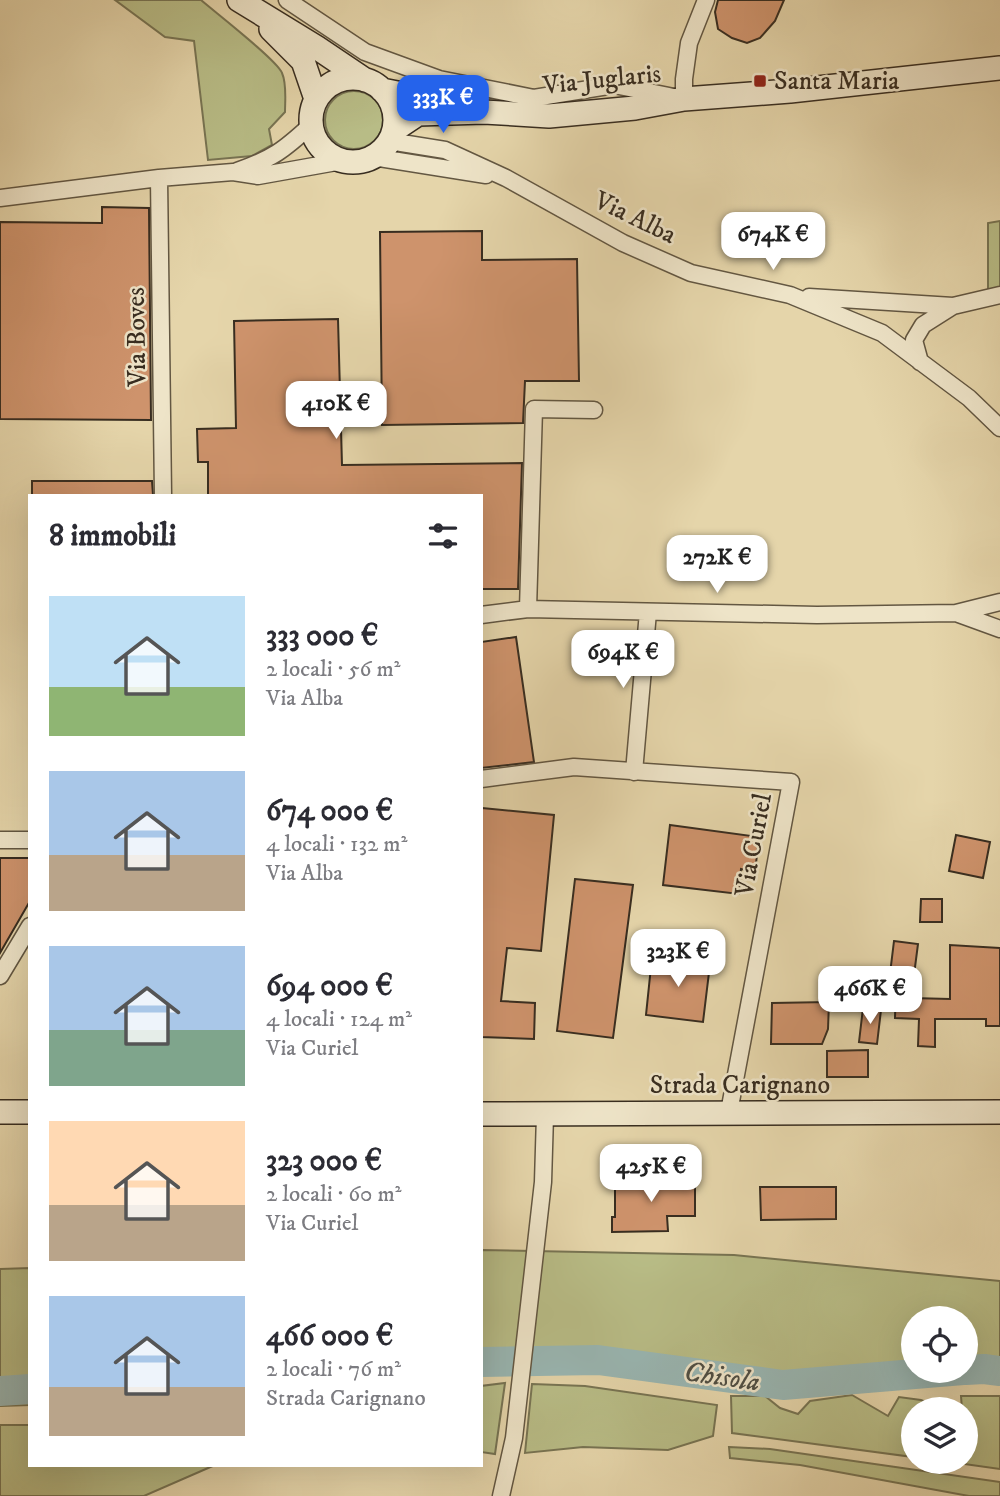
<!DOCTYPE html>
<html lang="it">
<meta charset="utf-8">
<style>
body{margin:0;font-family:"IM FELL DW Pica",serif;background:#f7f7f7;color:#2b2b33;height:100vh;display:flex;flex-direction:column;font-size:26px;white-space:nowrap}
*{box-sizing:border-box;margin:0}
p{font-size:23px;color:#7c7c81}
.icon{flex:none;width:38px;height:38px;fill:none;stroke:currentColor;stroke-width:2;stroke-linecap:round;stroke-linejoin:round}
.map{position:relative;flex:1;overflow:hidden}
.sheet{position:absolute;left:28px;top:494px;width:455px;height:973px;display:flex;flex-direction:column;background:#fff;border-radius:0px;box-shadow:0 7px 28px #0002}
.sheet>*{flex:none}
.fabs{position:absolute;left:901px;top:1306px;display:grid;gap:14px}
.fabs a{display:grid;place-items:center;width:77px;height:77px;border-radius:50%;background:#fff;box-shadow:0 7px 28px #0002;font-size:35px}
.price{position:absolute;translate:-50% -60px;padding:0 16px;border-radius:14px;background:#fff;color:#222;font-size:23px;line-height:46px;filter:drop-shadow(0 2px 4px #0008)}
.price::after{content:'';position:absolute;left:50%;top:42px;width:21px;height:16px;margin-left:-10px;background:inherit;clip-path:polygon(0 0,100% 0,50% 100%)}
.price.active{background:#2563eb;color:#fff}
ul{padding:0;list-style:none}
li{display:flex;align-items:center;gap:21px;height:175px;padding:0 21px}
li span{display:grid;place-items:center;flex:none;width:196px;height:140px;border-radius:0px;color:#555}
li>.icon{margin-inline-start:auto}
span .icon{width:84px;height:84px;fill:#fffc;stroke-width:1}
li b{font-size:30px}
h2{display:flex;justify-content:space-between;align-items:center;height:84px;padding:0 21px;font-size:30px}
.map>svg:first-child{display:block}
</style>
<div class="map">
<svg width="1000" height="1496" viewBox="0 0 1000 1496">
<rect width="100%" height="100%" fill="#e5d5aa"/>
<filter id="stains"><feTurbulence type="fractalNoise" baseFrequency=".00286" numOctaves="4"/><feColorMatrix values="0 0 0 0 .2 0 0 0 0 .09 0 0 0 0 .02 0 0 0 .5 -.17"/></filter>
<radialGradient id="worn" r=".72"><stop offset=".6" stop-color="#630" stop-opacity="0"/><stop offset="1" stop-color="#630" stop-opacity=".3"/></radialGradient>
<path fill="#b8bc86" stroke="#787453" stroke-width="2" d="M 115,0 L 201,0 C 216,13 277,60 282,73 C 287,84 285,100 285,112 L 269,129 L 272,145 L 252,156 L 208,160 L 194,41 L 165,37 Z
M325 120a29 29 0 1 1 58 0a29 29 0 1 1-58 0Z
M 1000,221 L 1000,295 L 988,299 L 988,223 Z
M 481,1250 L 734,1255 L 1000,1281 L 1000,1371 L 984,1369 L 966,1370 L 966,1318 L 914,1318 L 914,1370 L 963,1370 L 783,1385 L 598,1360 L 481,1362 Z
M 30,1268 L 30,1405 L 0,1406 L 0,1269 Z
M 505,1383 L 495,1454 L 481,1452 L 481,1386 Z
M 532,1384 L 585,1386 L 717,1405 L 713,1436 L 668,1450 L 583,1447 L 525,1453 Z
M 852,1395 L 888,1416 L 899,1397 L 921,1400 L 944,1409 L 914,1409 L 913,1457 L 732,1433 L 731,1396 L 765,1396 L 780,1408 L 798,1414 L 810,1401 Z
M 961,1396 L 1000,1396 L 1000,1469 L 943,1461 L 966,1461 L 966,1409 L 962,1409 Z
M 0,1425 L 30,1425 L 30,1465 L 215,1465 L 144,1496 L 0,1496 Z
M 729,1447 L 770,1449 L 1000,1482 L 1000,1496 L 969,1496 L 800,1465 L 730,1458 Z"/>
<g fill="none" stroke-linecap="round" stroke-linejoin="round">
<path stroke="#99b6b2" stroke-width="30" d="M 481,1362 L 598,1360 L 783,1385 L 963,1370
M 966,1370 L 984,1369 L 1000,1371
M 0,1391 L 30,1389"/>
</g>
<path fill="#ce936c" stroke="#382d20" stroke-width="2" d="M 718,0 L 784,0 L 775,21 L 767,30 L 760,38 L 747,43 L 732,38 L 718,29 L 715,12 Z
M 102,207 L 149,208 L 151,420 L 0,419 L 0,222 L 102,223 Z
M 482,231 L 482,260 L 577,259 L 579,381 L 525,381 L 523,423 L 382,425 L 380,232 Z
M 338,319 L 342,465 L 522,463 L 518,589 L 481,589 L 481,495 L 208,495 L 208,462 L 198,462 L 197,429 L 236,428 L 234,321 Z
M 32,481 L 152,481 L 153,495 L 32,495 Z
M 516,637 L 534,762 L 481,768 L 481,642 Z
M 482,808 L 554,815 L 541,951 L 507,948 L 501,1001 L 535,1003 L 534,1039 L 481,1037 Z
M 670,825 L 759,837 L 755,872 L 741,869 L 739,894 L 663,885 Z
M 956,835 L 990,842 L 983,878 L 949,871 Z
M 0,858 L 30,858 L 30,901 L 0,953 Z
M 575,879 L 633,885 L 613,1038 L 557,1031 Z
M 921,899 L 942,899 L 942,922 L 920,922 Z
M 894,941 L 918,944 L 911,998 L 950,999 L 950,945 L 1000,948 L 1000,1026 L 986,1026 L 986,1019 L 935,1019 L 935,1047 L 918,1046 L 919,1019 L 895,1018 L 896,983 L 889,982 Z
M 652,957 L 710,964 L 703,1022 L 646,1015 Z
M 829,1002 L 828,1029 L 822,1044 L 771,1044 L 772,1003 Z
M 863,1008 L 881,1010 L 877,1044 L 859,1042 Z
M 868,1050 L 868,1077 L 827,1077 L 827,1051 Z
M 668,1176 L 668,1184 L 695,1184 L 695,1216 L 667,1216 L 668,1231 L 612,1232 L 612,1217 L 615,1217 L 615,1185 L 633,1185 L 632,1177 Z
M 760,1187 L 836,1187 L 836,1219 L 761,1220 Z"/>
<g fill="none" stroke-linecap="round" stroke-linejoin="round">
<defs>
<path id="street" d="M 287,0 L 365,52 L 439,79 L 534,98 L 614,85 L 684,99 L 684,79 L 689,43 L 706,0
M 389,141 L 445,150 L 506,178 L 623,243 L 691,273 L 790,295 L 882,333 L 969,398 L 1000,428
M 373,157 L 486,175
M 237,171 C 272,159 284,150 311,125
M 159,178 L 163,495
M 0,198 L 159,178 L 233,172 L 258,176 L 342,161
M 809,297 L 953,306 L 923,325 L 914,340 L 920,362
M 953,306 L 1000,295
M 528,609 L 534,409 L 594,410
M 956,613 L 1000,629
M 481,615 L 528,609 L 817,615 L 956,613 L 1000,602
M 634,772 L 648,612
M 481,779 L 574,767 L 791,782 L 729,1112
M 0,840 L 30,840
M 0,976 L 30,926
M 501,1496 L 514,1438 L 543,1182 L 545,1115"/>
<path id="secondary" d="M 239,0 L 316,47 L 365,80
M 271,29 L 303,61 L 316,99
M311 120a42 42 0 1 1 84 0a42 42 0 1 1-84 0Z
M 382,90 L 458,105
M 394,130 L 418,114 L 484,112 L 549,116 L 635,108 L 684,99 L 790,91 L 1000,68
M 0,1112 L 30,1112
M 481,1114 L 1000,1112"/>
</defs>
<use href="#street" stroke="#635742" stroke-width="19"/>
<use href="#secondary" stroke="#382d20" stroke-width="26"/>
<use href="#street" stroke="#eee4c8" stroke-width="16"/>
<use href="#secondary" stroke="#eee4c8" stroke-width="23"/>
</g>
<rect fill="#8f2418" stroke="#eee4c8" stroke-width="2.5" x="753" y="74" width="14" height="14" rx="3.5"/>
<g text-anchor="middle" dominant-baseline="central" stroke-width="5" stroke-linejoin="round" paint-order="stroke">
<g font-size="26" fill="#382d20" stroke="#eee4c8">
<text transform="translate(602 80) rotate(-6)">Via Juglaris</text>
<text transform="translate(635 218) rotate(26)">Via Alba</text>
<text transform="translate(137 337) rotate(-91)">Via Boves</text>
<text transform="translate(754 845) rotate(-79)">Via Curiel</text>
<text x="740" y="1085">Strada Carignano</text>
</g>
<g font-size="26" fill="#382d20" stroke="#eee4c8" text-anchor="start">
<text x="774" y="81">Santa Maria</text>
</g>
<g font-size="28" font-style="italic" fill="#504f44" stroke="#eee4c8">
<text transform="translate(722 1377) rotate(8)">Chisola</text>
</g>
</g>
<rect width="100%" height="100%" filter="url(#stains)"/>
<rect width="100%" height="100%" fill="url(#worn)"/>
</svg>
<div class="fabs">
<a><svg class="icon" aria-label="locate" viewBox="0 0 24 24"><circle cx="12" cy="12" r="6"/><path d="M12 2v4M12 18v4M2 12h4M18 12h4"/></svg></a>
<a><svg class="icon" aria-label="layers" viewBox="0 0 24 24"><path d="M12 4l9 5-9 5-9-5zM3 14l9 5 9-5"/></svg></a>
</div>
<b class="price active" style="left:443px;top:135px">333K €</b>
<b class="price" style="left:773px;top:272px">674K €</b>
<b class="price" style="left:336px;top:441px">410K €</b>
<b class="price" style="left:717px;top:595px">272K €</b>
<b class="price" style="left:623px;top:690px">694K €</b>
<b class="price" style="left:678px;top:989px">323K €</b>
<b class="price" style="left:870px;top:1026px">466K €</b>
<b class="price" style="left:651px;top:1204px">425K €</b>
<section class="sheet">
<h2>8 immobili<svg class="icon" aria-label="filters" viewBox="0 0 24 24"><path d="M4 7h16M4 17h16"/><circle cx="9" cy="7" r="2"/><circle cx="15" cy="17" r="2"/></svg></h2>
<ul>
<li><span style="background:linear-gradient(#bfe0f5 65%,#8fb573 0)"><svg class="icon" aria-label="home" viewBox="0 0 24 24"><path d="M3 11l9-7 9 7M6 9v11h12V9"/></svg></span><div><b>333 000 €</b><p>2 locali · 56 m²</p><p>Via Alba</p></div></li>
<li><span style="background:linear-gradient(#a9c7e8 60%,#b9a48a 0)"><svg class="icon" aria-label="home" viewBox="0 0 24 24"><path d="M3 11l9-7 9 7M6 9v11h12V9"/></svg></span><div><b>674 000 €</b><p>4 locali · 132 m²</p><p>Via Alba</p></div></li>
<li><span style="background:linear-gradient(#a9c7e8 60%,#7fa58c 0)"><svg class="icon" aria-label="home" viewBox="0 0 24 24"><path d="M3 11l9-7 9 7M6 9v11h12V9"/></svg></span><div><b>694 000 €</b><p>4 locali · 124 m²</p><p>Via Curiel</p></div></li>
<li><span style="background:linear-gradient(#ffd9b3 60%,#b9a48a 0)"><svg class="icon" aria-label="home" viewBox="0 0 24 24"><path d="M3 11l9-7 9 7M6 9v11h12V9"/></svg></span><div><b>323 000 €</b><p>2 locali · 60 m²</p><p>Via Curiel</p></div></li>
<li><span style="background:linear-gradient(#a9c7e8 65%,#b9a48a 0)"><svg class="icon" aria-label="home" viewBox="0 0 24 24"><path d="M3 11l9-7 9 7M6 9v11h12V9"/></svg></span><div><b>466 000 €</b><p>2 locali · 76 m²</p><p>Strada Carignano</p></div></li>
</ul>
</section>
</div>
